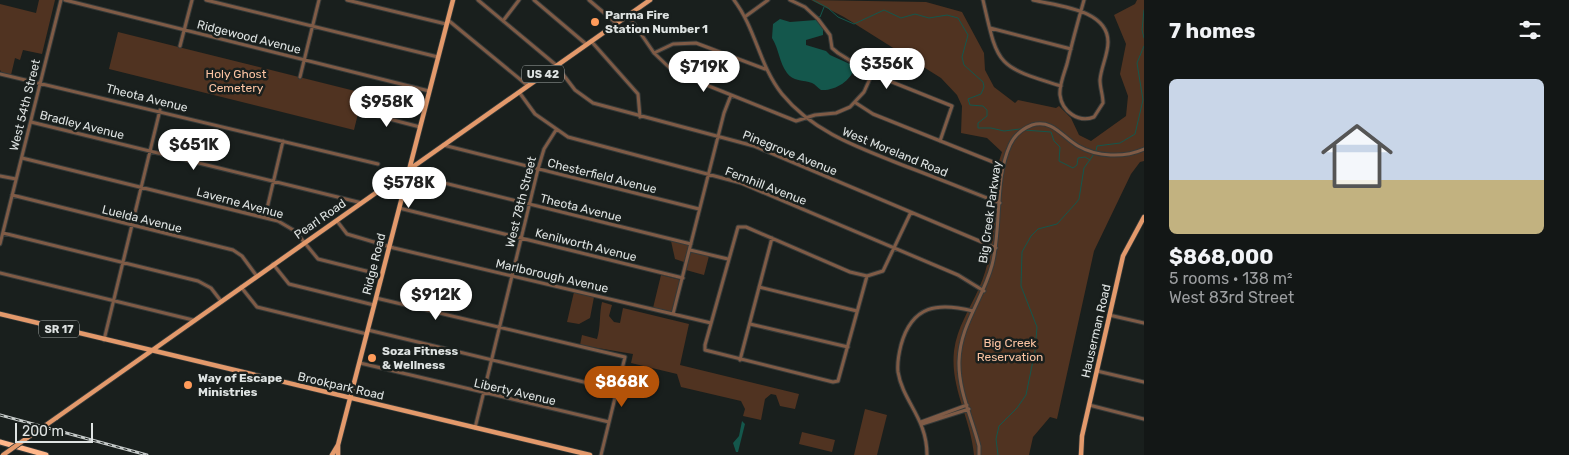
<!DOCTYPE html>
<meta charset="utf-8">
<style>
body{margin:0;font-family:Rubik,sans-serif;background:#202423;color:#f1f3f6;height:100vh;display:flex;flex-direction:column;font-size:19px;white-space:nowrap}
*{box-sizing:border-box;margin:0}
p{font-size:16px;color:#9d9fa1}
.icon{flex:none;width:28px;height:28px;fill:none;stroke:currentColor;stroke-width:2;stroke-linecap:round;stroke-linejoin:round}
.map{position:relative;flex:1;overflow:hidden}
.sheet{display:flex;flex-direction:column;background:#131716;width:425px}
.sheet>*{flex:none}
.scale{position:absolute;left:15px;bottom:12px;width:78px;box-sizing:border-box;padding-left:5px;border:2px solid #dee3e2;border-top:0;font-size:14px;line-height:18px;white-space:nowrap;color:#dee3e2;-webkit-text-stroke:4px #191f1d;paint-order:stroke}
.price{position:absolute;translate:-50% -42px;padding:0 11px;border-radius:18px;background:#fff;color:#222;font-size:16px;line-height:32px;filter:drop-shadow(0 1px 2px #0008)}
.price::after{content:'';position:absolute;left:50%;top:30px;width:15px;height:11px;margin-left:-8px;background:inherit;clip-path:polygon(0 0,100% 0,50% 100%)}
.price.selected{background:#b45309;color:#fff}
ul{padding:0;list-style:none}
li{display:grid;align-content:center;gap:10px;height:265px;padding:0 25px}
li+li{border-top:1px solid #323635}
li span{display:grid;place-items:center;height:155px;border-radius:8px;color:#555}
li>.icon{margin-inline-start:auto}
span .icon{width:90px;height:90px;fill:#fffc;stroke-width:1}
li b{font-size:21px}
h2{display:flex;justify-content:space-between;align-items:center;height:60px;padding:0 25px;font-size:21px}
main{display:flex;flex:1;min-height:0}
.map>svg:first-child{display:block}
</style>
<main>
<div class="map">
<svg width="1144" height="455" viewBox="0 0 1144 455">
<rect width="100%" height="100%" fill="#191f1d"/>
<path fill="#503321" d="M 39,0 L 55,0 L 42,54 L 23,50 L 20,60 L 15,58 L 11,75 L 2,73 L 0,70 L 0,4 L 36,13 Z
M 811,0 L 926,2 L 962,12 L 984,53 L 985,70 L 994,87 L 1015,103 L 1018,100 L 1056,108 L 1059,106 L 1071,118 L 1079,135 L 1091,141 L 1126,116 L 1128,96 L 1120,74 L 1126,44 L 1114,15 L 1135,4 L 1137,0 L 1144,0 L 1144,161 L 1140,162 L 1131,174 L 1094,251 L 1057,419 L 1050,417 L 1033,437 L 1029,455 L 974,455 C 971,419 950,388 954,351 C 957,327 970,309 979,288 C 991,262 993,233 995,206 L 999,207 L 1003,163 L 999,161 L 1002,152 L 987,138 L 961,133 L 962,106 L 957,95 L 941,78 L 844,17 Z
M 118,32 L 363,93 L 354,130 L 109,69 Z
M 671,241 L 689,245 L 684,262 L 675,259 Z
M 691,251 L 709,256 L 704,275 L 686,270 Z
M 661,275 L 681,280 L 672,313 L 653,308 Z
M 574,292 L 594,297 L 590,318 L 579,324 L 567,322 Z
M 602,302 L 612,305 L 609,316 L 614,322 L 620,323 L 623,308 L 689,324 L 680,365 L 799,394 L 795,409 L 780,406 L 776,395 L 771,394 L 765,399 L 761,420 L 743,416 L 745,409 L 741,401 L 681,387 L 677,374 L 631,363 L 633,354 L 580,345 L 582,335 L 597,339 C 601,326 599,315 602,302 Z
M 865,409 L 887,415 L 877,455 L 854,455 Z
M 802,432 L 835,440 L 832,452 L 799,444 Z"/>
<path fill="#14574c" d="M 780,19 L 790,22 L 816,20 L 823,28 L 823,35 L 806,40 L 806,45 L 826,51 L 830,55 L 852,65 L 854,68 C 851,81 835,91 821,90 C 818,88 815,84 812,83 C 804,80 792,81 787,73 C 779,62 779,49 772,38 L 773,24 Z
M 742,421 L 745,424 L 738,452 L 736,452 L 733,443 L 739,436 Z"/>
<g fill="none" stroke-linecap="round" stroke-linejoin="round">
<path stroke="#14574c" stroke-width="1" d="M 813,0 L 828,8 L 838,17 L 854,24 L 884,10 L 901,18 L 915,14 L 929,18 L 947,15 L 958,18 L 968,35 L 962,57 L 964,65 L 983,82 L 984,87 L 981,94 L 968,99 L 970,105 L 983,106 L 987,110 L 987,116 L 978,123 L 978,128 L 991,128 L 1004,131 L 1020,129
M 1144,10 L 1142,30 L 1144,38
M 817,16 L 820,17 L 824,7
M 1024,130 L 1051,132 L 1054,141 L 1060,147 L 1059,161 L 1073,168 L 1077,165 L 1078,158 L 1085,157 L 1090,160
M 1096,151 L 1097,146 L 1120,143 L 1135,134 L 1143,100 L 1137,63 L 1144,46
M 998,455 L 996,439 L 999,426 L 1017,408 L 1026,395 L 1035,351 L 1037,327 L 1021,286 L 1022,252 L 1031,236 L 1038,229 L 1057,224 L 1076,203 L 1079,199 L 1084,168 L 1094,154"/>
<defs>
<path id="minor" d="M 65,0 L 429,91
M 206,0 L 438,57
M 347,0 L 446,24
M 478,0 L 556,65 L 575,90 L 593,103 L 754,146 L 996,248
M 534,0 L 586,44
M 589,0 L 616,23
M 734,0 C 756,29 759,65 782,94 C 814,133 860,148 905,166 C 937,178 969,191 1000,203
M 790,0 L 805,7 L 818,19 L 830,35 L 832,48 L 838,53 L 872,74 L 952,106 L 940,141
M 983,0 C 998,66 996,66 1061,86
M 1033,0 C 1057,6 1108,9 1108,42 C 1108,55 1101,67 1100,80 C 1100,88 1103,95 1103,103 L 1094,117 C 1079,123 1062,112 1060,95 C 1059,85 1064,74 1067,64 C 1072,43 1078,21 1084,0
M 628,15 L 654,53 L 674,72 L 796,121 L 815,115 L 836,113 L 850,107 L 864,92 L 872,74
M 746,16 L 768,0
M 448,20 L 527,85
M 503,21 L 519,0
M 990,28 L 1071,49
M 591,41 L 638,94 L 640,117
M 180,46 L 192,0
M 654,53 L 673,44 L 696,43 L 765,69
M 0,74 L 378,164
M 300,77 L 319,0
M 519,92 L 535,114 L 568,137 L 741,183 L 958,275 L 984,291
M 856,103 L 873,114 L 1003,166
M 359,111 L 420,127
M 31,122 L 362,203
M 443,145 L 699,209
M 22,158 L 278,221 L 295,231 L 318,259 L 382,275
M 408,174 L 691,244
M 0,176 L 16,179
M 12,195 L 233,250 L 242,256 L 256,275
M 399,208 L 683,278
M 265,217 L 283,141
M 337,221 L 347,234 L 394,248 L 711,323
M 3,233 L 198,281 L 211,288 L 221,301
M 0,244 L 61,0
M 690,250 L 728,259
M 273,264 L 289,284 L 374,305
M 0,273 L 193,320
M 867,276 L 838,381 L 833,382 L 705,350 L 705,345 L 738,227 L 746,227 L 850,272 L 867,276 L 883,271 L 911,212
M 241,287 L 257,307 L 367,334
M 759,287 L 857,311
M 376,298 L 625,357 L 601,455
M 673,314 L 724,113 L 731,95
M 1109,315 L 1144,323
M 750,324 L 848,347
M 368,330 L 617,390
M 104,340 L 160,110
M 740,360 L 772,238
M 360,363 L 609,422
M 1097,371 L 1144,382
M 1089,405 L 1144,419
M 921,422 L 967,405
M 922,424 L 969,409
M 475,428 L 538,169 L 544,149 L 556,130
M 927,455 C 927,418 903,402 898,372 C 897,363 899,353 901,345 C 912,305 938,302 973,311
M 979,455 L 979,446 C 972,418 958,390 959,361 C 960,325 983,299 992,265 C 1002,227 994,180 1010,145 C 1014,136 1022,129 1032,125 C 1053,119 1062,137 1078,146 C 1097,157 1124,158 1144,149"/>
<path id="major" d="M 0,314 L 590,455
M 56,418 L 650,0
M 27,438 L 36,432
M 338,445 L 338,455
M 332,455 L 338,445 L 453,0
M 1081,455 L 1082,436 L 1123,256 L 1144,217"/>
<path id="highway" d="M 0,442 L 46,455"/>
</defs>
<use href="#minor" stroke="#353a39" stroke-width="5"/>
<use href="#major" stroke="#353a39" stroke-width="6"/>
<use href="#highway" stroke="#353a39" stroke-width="7"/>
<use href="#minor" stroke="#7f5b46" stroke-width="3"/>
<use href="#major" stroke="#e3996b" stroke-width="4.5"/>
<use href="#highway" stroke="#ffb78b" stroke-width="5"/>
<defs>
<path id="rail" d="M 0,415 L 147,455"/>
</defs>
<use href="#rail" stroke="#c4c9c8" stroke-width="3"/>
<use href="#rail" stroke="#191f1d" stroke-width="1" stroke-dasharray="4" stroke-linecap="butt"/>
<defs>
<path id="major-bridge" d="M 36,432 L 56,418
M 3,455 L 27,438"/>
</defs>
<use href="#major-bridge" stroke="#353a39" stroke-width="6" stroke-linecap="butt"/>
<use href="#major-bridge" stroke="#e3996b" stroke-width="4.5"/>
</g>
<g fill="#ff9b5a" stroke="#191f1d" stroke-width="2">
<circle cx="595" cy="22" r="5"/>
<circle cx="372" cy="358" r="5"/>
<circle cx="188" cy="385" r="5"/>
</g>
<g text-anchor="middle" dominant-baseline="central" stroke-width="5" stroke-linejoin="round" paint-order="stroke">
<g fill="#191f1d" stroke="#a3a8a7" stroke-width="1">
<rect x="522" y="65.5" width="42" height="17" rx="4"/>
<rect x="39" y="320.5" width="40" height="17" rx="4"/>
</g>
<g font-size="11" font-weight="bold" fill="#dee3e2">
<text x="543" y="74">US 42</text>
<text x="59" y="329">SR 17</text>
</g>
<g font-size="12" font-weight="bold" fill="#dee3e2" stroke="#191f1d" text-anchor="start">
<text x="605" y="15">Parma Fire<tspan x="605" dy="14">Station Number 1</tspan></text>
<text x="382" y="351">Soza Fitness<tspan x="382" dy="14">&amp; Wellness</tspan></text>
<text x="198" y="378">Way of Escape<tspan x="198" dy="14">Ministries</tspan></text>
</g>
<g font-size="12" fill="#dee3e2" stroke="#191f1d">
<text transform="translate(249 37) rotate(14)">Ridgewood Avenue</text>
<text transform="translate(147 98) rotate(14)">Theota Avenue</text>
<text transform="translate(25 105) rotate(-76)">West 54th Street</text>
<text transform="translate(82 125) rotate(14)">Bradley Avenue</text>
<text transform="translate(895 152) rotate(22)">West Moreland Road</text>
<text transform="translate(790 153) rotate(22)">Pinegrove Avenue</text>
<text transform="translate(602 176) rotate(14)">Chesterfield Avenue</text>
<text transform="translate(766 186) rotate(21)">Fernhill Avenue</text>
<text transform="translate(521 202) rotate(-76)">West 78th Street</text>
<text transform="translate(240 203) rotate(15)">Laverne Avenue</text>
<text transform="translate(581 208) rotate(14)">Theota Avenue</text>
<text transform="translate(990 212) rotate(-82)">Big Creek Parkway</text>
<text transform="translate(142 219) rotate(14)">Luelda Avenue</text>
<text transform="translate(320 219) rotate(-35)">Pearl Road</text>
<text transform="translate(586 245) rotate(14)">Kenilworth Avenue</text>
<text transform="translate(374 264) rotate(-76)">Ridge Road</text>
<text transform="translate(552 276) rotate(13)">Marlborough Avenue</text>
<text transform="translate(1096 331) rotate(-77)">Hauserman Road</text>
<text transform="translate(341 386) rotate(13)">Brookpark Road</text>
<text transform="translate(515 392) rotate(13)">Liberty Avenue</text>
</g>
<g font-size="12" fill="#fbc3a2" stroke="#191f1d">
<text x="236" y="74">Holy Ghost<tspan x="236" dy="14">Cemetery</tspan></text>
<text x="1010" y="343">Big Creek<tspan x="1010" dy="14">Reservation</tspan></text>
</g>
</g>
</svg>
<div class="scale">200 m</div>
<b class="price" style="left:887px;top:90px">$356K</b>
<b class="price" style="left:704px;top:93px">$719K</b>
<b class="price" style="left:387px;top:128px">$958K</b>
<b class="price" style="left:194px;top:171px">$651K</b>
<b class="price" style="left:409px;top:209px">$578K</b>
<b class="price" style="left:436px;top:321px">$912K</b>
<b class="price selected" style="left:622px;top:408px">$868K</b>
</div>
<section class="sheet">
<h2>7 homes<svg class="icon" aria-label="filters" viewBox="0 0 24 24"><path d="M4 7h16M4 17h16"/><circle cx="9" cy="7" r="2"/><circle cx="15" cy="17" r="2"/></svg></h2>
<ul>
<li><span style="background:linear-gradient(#c9d6e8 65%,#c2b280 0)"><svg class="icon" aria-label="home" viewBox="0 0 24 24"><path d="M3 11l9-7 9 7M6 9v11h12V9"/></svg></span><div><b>$868,000</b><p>5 rooms · 138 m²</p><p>West 83rd Street</p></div></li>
</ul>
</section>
</main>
